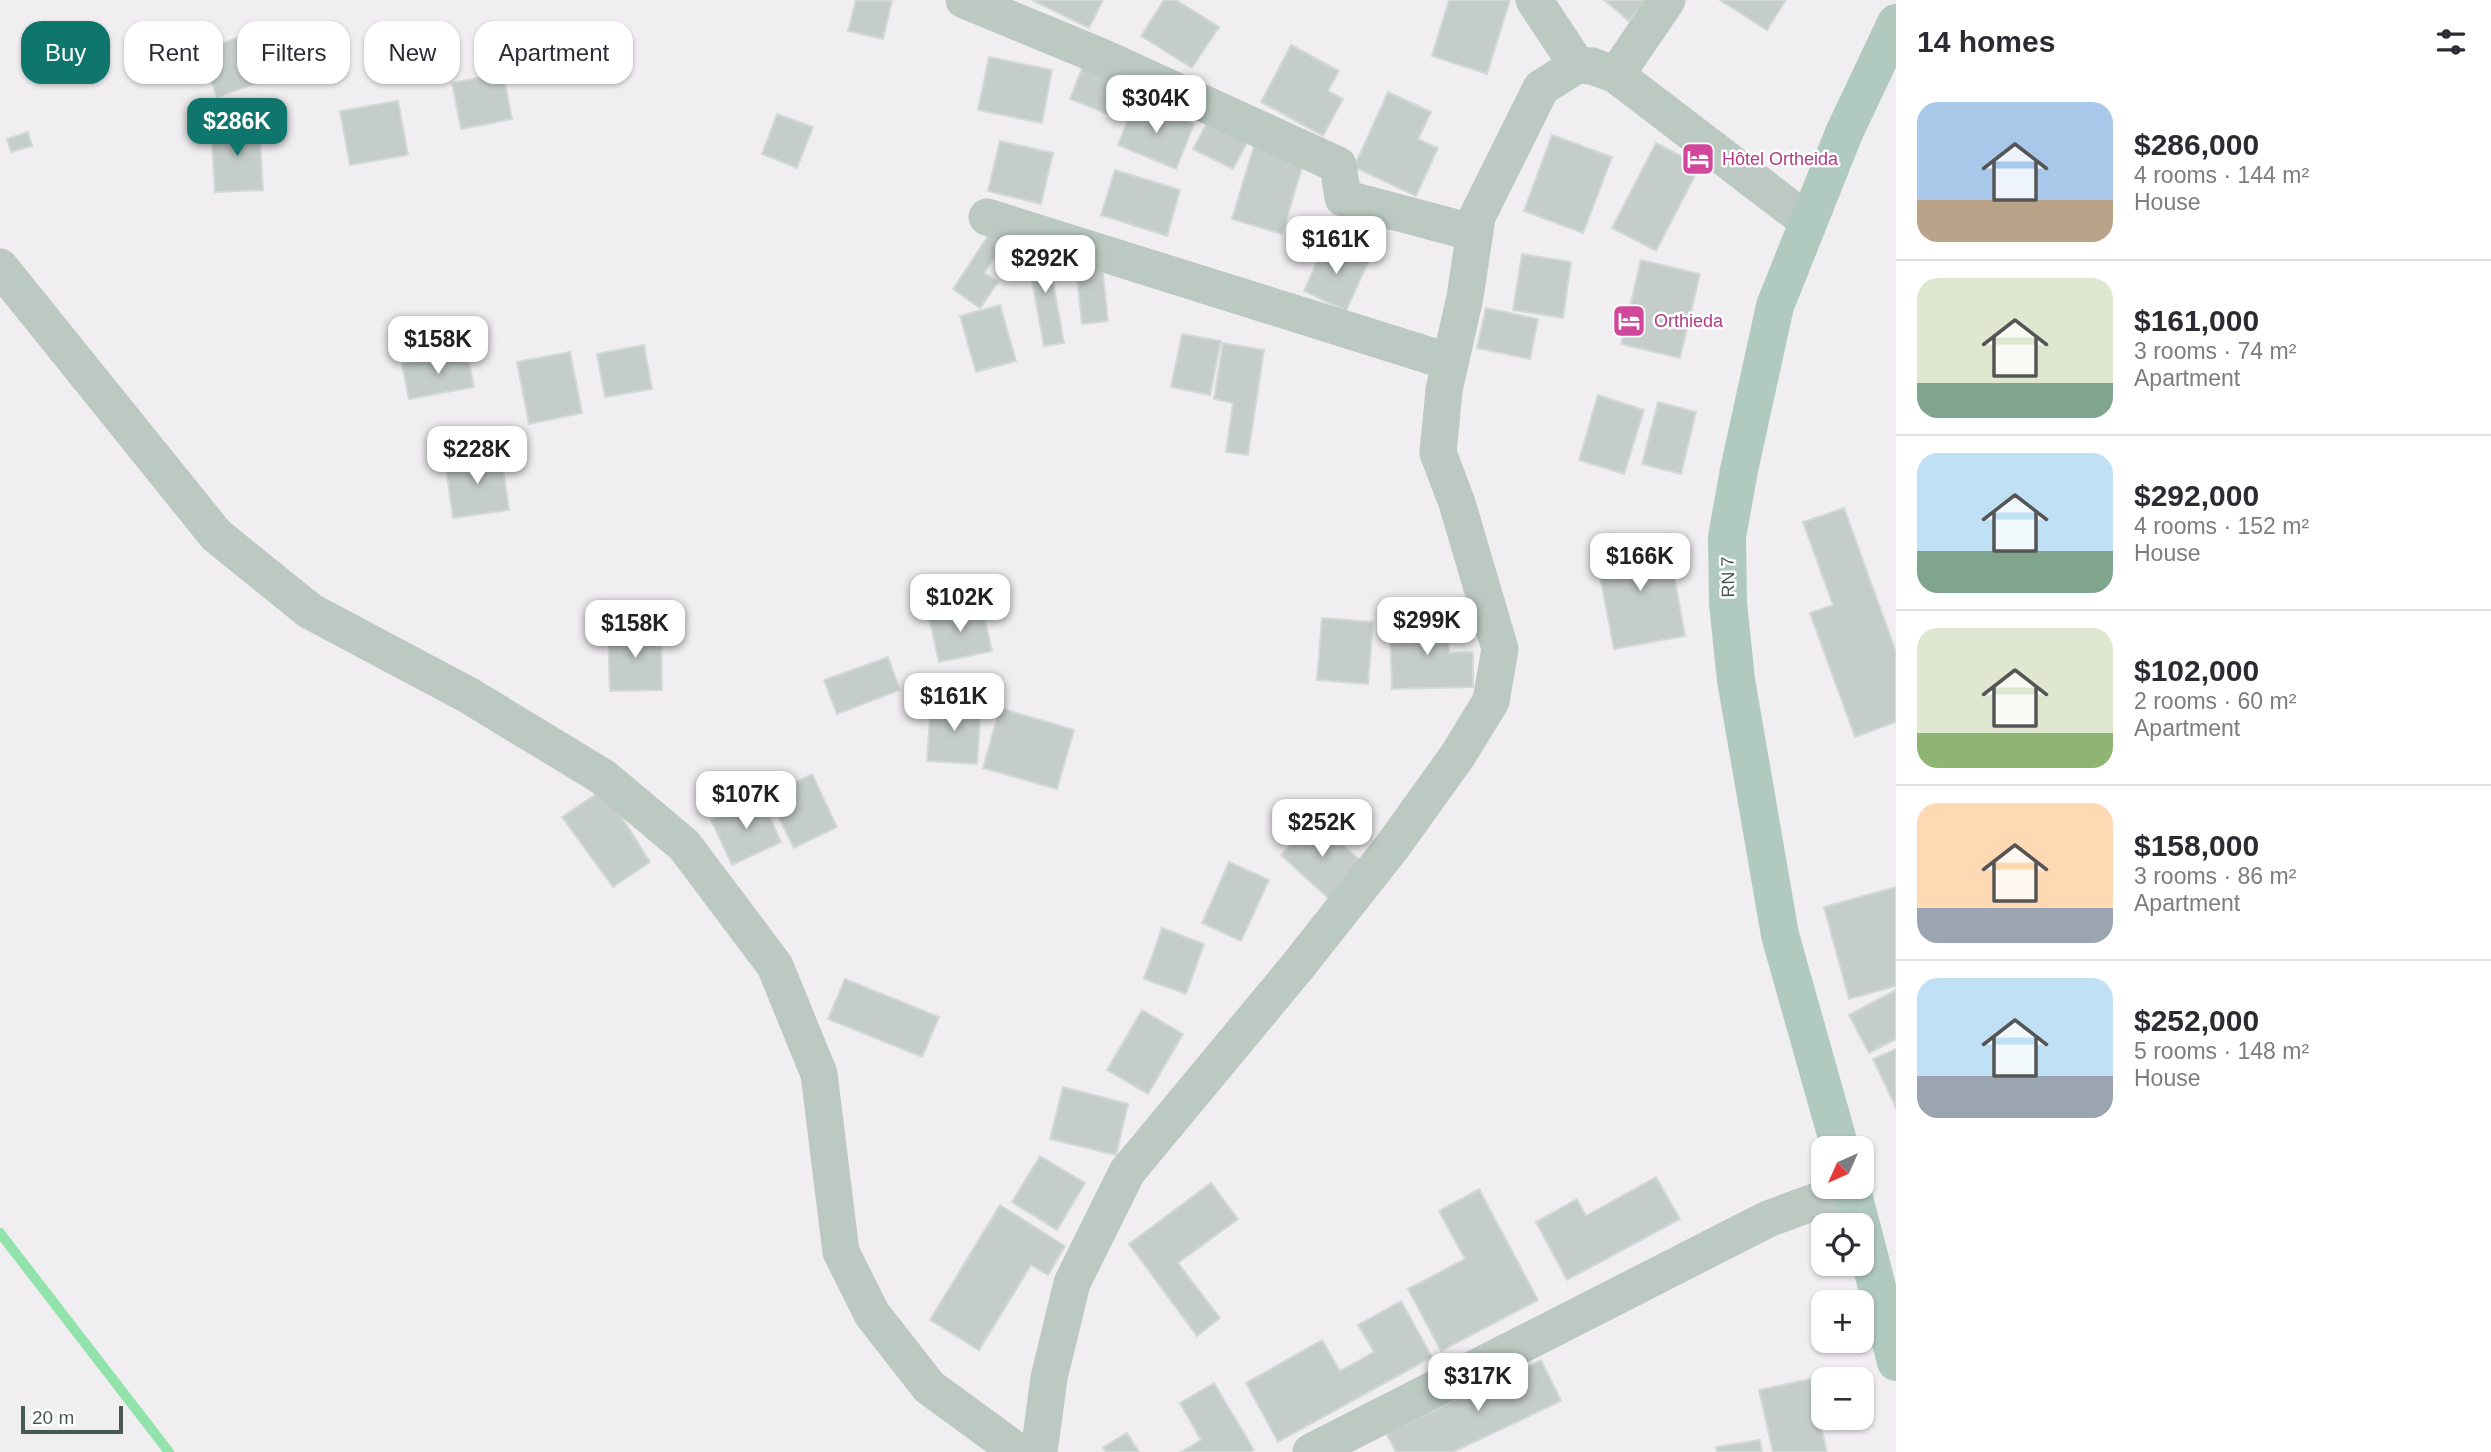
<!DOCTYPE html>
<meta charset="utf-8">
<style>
body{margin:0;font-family:Arial,sans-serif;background:#f2f2f3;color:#2b2b33;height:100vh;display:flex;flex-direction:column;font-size:26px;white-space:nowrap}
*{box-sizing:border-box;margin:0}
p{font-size:23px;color:#7c7c81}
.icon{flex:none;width:38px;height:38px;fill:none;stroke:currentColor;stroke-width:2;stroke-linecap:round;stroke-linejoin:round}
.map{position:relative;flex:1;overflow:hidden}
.details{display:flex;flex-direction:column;background:#fff;width:595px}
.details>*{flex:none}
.top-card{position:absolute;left:21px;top:21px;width:665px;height:63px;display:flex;gap:14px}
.needle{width:46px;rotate:225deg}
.fabs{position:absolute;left:1811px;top:1136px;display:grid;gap:14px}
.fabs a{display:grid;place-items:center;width:63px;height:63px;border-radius:14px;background:#fff;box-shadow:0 2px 5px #0004;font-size:35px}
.scale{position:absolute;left:21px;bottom:18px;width:102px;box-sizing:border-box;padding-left:7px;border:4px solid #485952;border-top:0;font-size:19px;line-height:24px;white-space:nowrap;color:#485952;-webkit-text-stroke:5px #fff;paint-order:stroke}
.price{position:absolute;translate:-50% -60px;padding:0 16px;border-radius:14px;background:#fff;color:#222;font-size:23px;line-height:46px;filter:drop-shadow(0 2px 4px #0008)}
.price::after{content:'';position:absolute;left:50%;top:42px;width:21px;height:16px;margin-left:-10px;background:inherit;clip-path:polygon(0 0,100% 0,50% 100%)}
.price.selected{background:#0f766e;color:#fff}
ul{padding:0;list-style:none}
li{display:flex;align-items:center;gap:21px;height:175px;padding:0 21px}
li+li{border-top:2px solid #e1e1e2}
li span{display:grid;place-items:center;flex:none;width:196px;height:140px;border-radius:21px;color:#555}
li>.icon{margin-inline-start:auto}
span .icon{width:84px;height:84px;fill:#fffc;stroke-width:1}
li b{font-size:30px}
h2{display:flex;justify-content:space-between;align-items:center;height:84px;padding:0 21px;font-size:30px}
.pill{padding:0 24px;border-radius:21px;background:#fff;box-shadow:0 2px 5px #0004;font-size:24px;line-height:63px}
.pill.selected{background:#0f766e;color:#fff}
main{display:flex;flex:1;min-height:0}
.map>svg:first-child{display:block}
</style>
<main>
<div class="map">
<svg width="1896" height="1452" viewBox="0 0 1896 1452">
<rect width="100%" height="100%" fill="#f0eef0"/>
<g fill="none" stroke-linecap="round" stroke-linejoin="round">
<path stroke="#92e2ab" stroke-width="10" d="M 0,1233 L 169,1452"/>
</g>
<path fill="#c5cdcb" stroke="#d2d9d7" stroke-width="2" d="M 856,0 L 892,1 L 883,39 L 848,31 Z
M 1032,0 L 1103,0 L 1089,28 Z
M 1164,0 L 1176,0 L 1219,27 L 1192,68 L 1141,36 Z
M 1449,0 L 1510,0 L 1487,74 L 1432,56 Z
M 1604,0 L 1646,0 L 1629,21 Z
M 1720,0 L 1786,0 L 1767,30 Z
M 248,34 L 264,81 L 217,97 L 200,51 Z
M 1291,45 L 1339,71 L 1328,91 L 1343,99 L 1323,136 L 1261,102 Z
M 989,57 L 1052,70 L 1042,123 L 978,110 Z
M 1085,61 L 1135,82 L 1120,119 L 1070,99 Z
M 503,73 L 512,119 L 461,129 L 452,83 Z
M 1388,92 L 1431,112 L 1418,139 L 1438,148 L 1416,196 L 1354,167 Z
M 398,101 L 408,155 L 350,165 L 340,111 Z
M 1135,101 L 1194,124 L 1176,169 L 1118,145 Z
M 777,114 L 813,127 L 797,168 L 762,154 Z
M 1211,115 L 1251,135 L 1233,169 L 1193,149 Z
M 259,124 L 263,190 L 215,192 L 211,126 Z
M 28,132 L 32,146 L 11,152 L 7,139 Z
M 1552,135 L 1612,157 L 1583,233 L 1524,211 Z
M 1000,141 L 1053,153 L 1041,204 L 988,191 Z
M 1656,143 L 1700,166 L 1656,251 L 1612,228 Z
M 1254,146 L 1304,161 L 1282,234 L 1232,219 Z
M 1115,170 L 1180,190 L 1167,236 L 1101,215 Z
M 992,230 L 1007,240 L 984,273 L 998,282 L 980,308 L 953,289 Z
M 1326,241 L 1369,260 L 1346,311 L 1304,291 Z
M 1046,244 L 1064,343 L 1044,346 L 1026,248 Z
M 1522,254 L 1571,262 L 1563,318 L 1513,310 Z
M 1641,260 L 1700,274 L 1680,358 L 1621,344 Z
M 1102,265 L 1108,321 L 1082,324 L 1076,268 Z
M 1000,305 L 1016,361 L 976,372 L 960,316 Z
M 1486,308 L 1538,319 L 1530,359 L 1477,348 Z
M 1182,334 L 1221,341 L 1210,395 L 1171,387 Z
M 1223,343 L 1264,350 L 1248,455 L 1226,452 L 1233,403 L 1214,399 Z
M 644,345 L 652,389 L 605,397 L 597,354 Z
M 467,352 L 474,387 L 409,399 L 402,364 Z
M 570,352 L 582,413 L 529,424 L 517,362 Z
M 1598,395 L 1644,410 L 1624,474 L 1579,460 Z
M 1658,402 L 1696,412 L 1681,474 L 1642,464 Z
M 501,453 L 509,510 L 453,518 L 445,461 Z
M 1844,508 L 1896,652 L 1896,722 L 1855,737 L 1810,613 L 1833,605 L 1803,522 Z
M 1667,537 L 1685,636 L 1614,649 L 1595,550 Z
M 982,607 L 992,651 L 939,662 L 929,618 Z
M 1322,618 L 1373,622 L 1368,684 L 1317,680 Z
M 1448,621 L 1449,653 L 1473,652 L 1473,687 L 1392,689 L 1390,622 Z
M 661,629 L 662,690 L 610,691 L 608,630 Z
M 888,657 L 900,690 L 837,714 L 824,680 Z
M 931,702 L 981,705 L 977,764 L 927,761 Z
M 1000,708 L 1074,730 L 1057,789 L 983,768 Z
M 812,774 L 837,827 L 794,848 L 768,796 Z
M 604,789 L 650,862 L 613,887 L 562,817 Z
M 761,797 L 781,842 L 732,865 L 711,820 Z
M 1314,819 L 1363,863 L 1329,899 L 1281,855 Z
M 1229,862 L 1269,880 L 1241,941 L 1202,923 Z
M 1896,887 L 1896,986 L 1849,999 L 1824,907 Z
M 1162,928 L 1204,944 L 1186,994 L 1144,979 Z
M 845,979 L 939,1017 L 922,1057 L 828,1019 Z
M 1896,990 L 1896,1039 L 1869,1053 L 1849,1015 Z
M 1142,1010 L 1183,1034 L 1148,1094 L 1107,1070 Z
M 1896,1049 L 1896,1108 L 1873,1059 Z
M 1063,1087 L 1128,1104 L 1116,1155 L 1050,1139 Z
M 1040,1156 L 1085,1183 L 1057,1230 L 1012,1202 Z
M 1656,1177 L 1680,1219 L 1567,1280 L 1536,1222 L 1577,1199 L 1586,1216 Z
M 1211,1183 L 1238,1219 L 1178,1263 L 1220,1318 L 1197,1336 L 1129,1244 Z
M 1479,1189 L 1538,1300 L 1441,1351 L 1408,1289 L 1465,1259 L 1439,1211 Z
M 1000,1205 L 1065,1246 L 1048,1275 L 1031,1265 L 979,1350 L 930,1320 Z
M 1401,1301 L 1432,1357 L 1278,1442 L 1246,1383 L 1322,1340 L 1340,1371 L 1374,1352 L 1358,1325 Z
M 1541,1360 L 1561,1401 L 1453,1452 L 1396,1452 L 1386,1433 Z
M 1810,1379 L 1827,1452 L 1773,1452 L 1759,1390 Z
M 1214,1383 L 1254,1450 L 1250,1452 L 1181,1452 L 1201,1440 L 1180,1403 Z
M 1127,1433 L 1139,1452 L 1106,1452 L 1103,1447 Z
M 1760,1440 L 1762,1452 L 1717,1452 L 1716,1447 Z"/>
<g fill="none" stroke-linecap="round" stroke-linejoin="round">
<path stroke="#bbc9c2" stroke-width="37" d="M 964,0 L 1102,57 L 1338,165 L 1343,198 L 1475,233
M 1534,0 L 1577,65
M 1616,75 L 1667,0
M 987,217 L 1450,362
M 0,267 L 216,535 L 310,611 L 468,695 L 603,777 L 684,845 L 775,966 L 819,1074 L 841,1252 L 872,1314 L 929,1387 L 1018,1452
M 1039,1452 L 1049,1378 L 1072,1283 L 1127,1172 L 1297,967 L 1392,847 L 1458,755 L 1491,701 L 1500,649 L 1457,503 L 1438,453 L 1444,390 L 1465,297 L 1477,217 L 1541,88 L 1577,65 L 1592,66 L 1616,75 L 1807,221
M 1311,1452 L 1768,1219 L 1852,1188"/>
<path stroke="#b0cac0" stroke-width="38" d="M 1840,1148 L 1780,935 L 1736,680 L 1728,603 L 1727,537 L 1739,470 L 1775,306 L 1844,133 L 1896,23
M 1851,1186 L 1861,1225
M 1862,1228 L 1896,1362"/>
</g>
<defs>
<symbol id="hotel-square" viewBox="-11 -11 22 22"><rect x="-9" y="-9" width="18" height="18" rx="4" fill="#d1479c" stroke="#fff"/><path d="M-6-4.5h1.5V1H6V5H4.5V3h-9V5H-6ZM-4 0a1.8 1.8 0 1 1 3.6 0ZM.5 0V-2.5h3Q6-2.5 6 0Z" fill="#fff"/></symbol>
</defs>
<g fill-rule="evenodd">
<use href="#hotel-square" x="1679" y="140" width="38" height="38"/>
<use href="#hotel-square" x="1610" y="302" width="38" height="38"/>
</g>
<g text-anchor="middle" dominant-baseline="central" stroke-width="5" stroke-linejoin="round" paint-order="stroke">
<g font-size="18" fill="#b23c85" stroke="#fff" text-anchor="start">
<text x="1722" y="159">Hôtel Ortheida</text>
<text x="1654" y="321">Orthieda</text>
</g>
<g font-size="18" fill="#485952" stroke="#fff">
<text transform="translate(1728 577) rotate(-91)">RN 7</text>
</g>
</g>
</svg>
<div class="fabs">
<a><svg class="needle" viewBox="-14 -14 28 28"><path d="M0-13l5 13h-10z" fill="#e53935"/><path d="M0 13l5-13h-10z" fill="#7c7c81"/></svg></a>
<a><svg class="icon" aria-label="locate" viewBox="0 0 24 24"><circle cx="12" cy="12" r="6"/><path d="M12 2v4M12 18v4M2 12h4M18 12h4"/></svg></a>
<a>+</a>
<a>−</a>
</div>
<div class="scale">20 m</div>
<b class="price" style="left:1156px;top:135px">$304K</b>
<b class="price selected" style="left:237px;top:158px">$286K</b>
<b class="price" style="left:1336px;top:276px">$161K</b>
<b class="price" style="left:1045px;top:295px">$292K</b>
<b class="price" style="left:438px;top:376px">$158K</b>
<b class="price" style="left:477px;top:486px">$228K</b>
<b class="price" style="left:1640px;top:593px">$166K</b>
<b class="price" style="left:960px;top:634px">$102K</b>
<b class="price" style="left:1427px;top:657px">$299K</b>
<b class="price" style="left:635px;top:660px">$158K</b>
<b class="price" style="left:954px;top:733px">$161K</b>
<b class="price" style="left:746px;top:831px">$107K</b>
<b class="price" style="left:1322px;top:859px">$252K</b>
<b class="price" style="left:1478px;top:1413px">$317K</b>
<div class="top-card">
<a class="pill selected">Buy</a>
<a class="pill">Rent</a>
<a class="pill">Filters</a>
<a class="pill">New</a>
<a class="pill">Apartment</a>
</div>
</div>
<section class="details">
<h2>14 homes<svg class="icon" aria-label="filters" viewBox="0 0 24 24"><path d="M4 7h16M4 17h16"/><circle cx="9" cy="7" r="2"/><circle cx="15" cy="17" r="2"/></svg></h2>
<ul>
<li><span style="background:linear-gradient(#a9c7e8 70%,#b9a48a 0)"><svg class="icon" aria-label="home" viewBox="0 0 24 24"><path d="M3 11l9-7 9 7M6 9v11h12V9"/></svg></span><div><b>$286,000</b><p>4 rooms · 144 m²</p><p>House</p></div></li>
<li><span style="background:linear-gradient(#dfe7d0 75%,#7fa58c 0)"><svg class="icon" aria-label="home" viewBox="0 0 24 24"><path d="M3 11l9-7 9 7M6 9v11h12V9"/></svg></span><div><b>$161,000</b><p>3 rooms · 74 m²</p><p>Apartment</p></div></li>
<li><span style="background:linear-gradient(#bfe0f5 70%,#7fa58c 0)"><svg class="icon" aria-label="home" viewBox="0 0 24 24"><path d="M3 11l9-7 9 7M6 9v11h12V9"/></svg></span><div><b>$292,000</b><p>4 rooms · 152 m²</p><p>House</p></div></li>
<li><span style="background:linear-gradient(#dfe7d0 75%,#8fb573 0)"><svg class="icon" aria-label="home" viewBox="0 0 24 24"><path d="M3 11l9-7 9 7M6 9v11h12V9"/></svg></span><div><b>$102,000</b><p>2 rooms · 60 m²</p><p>Apartment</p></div></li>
<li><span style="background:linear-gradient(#ffd9b3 75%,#9aa5b1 0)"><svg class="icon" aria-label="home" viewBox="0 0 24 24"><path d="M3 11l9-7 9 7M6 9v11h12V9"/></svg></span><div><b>$158,000</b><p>3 rooms · 86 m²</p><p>Apartment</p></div></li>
<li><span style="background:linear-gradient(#bfe0f5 70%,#9aa5b1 0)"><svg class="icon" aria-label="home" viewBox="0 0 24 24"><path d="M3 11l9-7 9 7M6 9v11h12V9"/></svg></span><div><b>$252,000</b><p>5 rooms · 148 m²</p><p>House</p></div></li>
</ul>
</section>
</main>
